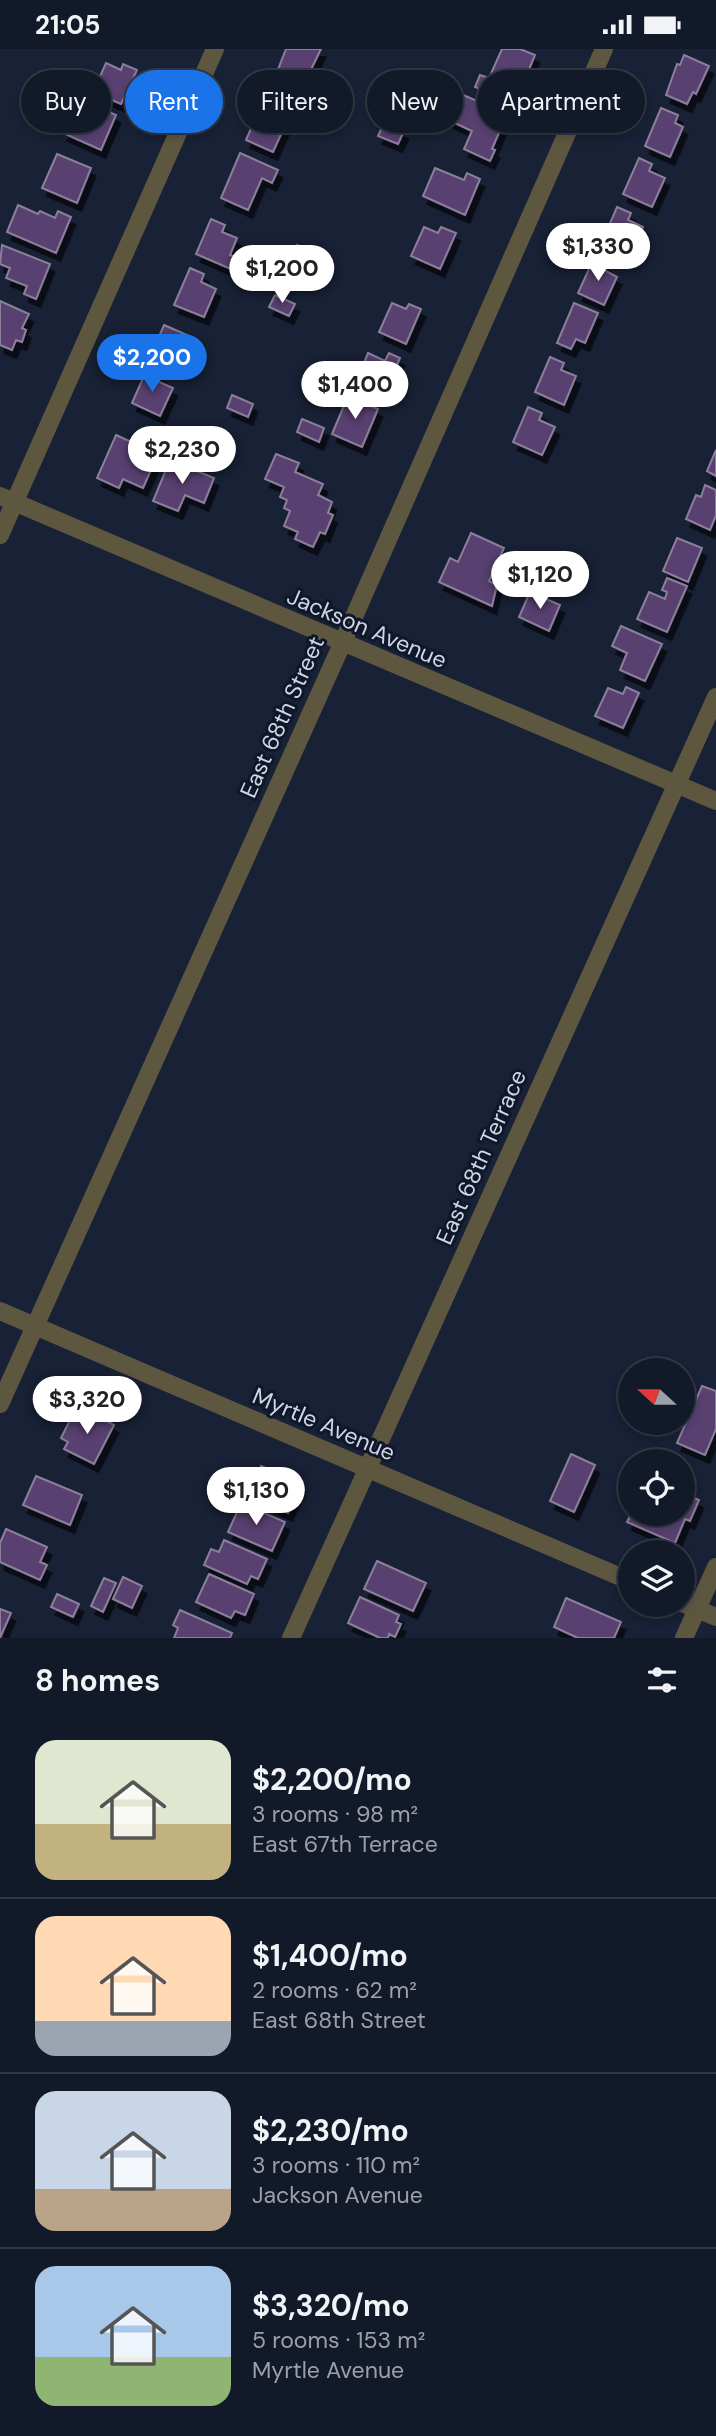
<!DOCTYPE html>
<meta charset="utf-8">
<style>
body{margin:0;font-family:"DM Sans",sans-serif;background:#1b2230;color:#f1f3f6;height:100vh;display:flex;flex-direction:column;font-size:26px;white-space:nowrap}
*{box-sizing:border-box;margin:0}
p{font-size:23px;color:#9ca0a8}
.icon{flex:none;width:38px;height:38px;fill:none;stroke:currentColor;stroke-width:2;stroke-linecap:round;stroke-linejoin:round}
.map{position:relative;height:1589px;overflow:hidden}
.details{display:flex;flex-direction:column;background:#121928;flex:1}
.details>*{flex:none}
.top-card{position:absolute;left:21px;top:21px;width:676px;height:63px;display:flex;gap:14px}
.needle{width:46px;rotate:291deg}
.fabs{position:absolute;left:618px;top:1309px;display:grid;gap:14px}
.fabs a{display:grid;place-items:center;width:77px;height:77px;border-radius:50%;background:#121928;box-shadow:0 4px 10px #0003,0 0 0 2px #313845;font-size:35px}
.price{position:absolute;translate:-50% -60px;padding:0 16px;border-radius:24px;background:#fff;color:#222;font-size:23px;line-height:46px;filter:drop-shadow(0 2px 4px #0008)}
.price::after{content:'';position:absolute;left:50%;top:42px;width:21px;height:16px;margin-left:-10px;background:inherit;clip-path:polygon(0 0,100% 0,50% 100%)}
.price.selected{background:#1a73e8;color:#fff}
ul{padding:0;list-style:none}
li{display:flex;align-items:center;gap:21px;height:175px;padding:0 35px}
li+li{border-top:2px solid #313845}
li span{display:grid;place-items:center;flex:none;width:196px;height:140px;border-radius:21px;color:#555}
li>.icon{margin-inline-start:auto}
span .icon{width:84px;height:84px;fill:#fffc;stroke-width:1}
li b{font-size:30px}
h2{display:flex;justify-content:space-between;align-items:center;height:84px;padding:0 35px;font-size:30px}
.tag{padding:0 24px;border-radius:32px;background:#121928;box-shadow:0 4px 10px #0003,0 0 0 2px #313845;font-size:24px;line-height:63px}
.tag.selected{background:#1a73e8;color:#fff}
.status{display:flex;justify-content:space-between;align-items:center;height:49px;padding:0 35px;background:#121928;direction:ltr}
.status svg{height:19px;fill:currentColor}
.map>svg:first-child{display:block}
</style>
<div class="status"><b>21:05</b><svg viewBox="0 0 49 12"><path d="M0 12V9h3v3zM5 12V6h3v6zM10 12V3h3v9zM15 12V0h3v12zM26 1h20v11H26zM47 4h2v5h-2z"/></svg></div>
<div class="map">
<svg width="716" height="1589" viewBox="0 0 716 1589">
<defs>
<filter id="shadow"><feDropShadow dx="4.5" dy="8" stdDeviation="0" flood-color="#0009"/></filter>
</defs>
<rect width="100%" height="100%" fill="#182135"/>
<path fill="#584171" stroke="#8b7f99" stroke-width="2" filter="url(#shadow)" d="M 286,0 L 321,0 L 302,39 L 275,28 Z
M 502,0 L 520,0 L 535,6 L 523,35 L 504,27 L 496,47 L 475,38 L 480,26 L 489,29 Z
M 684,6 L 709,17 L 696,45 L 693,43 L 687,55 L 666,46 L 677,15 L 680,16 Z
M 106,14 L 121,21 L 123,15 L 137,21 L 121,55 L 93,43 Z
M 400,32 L 423,42 L 411,71 L 388,61 Z
M 454,42 L 507,65 L 492,100 L 495,101 L 490,112 L 464,100 L 472,82 L 442,68 Z
M 265,47 L 293,59 L 273,103 L 246,91 Z
M 78,50 L 116,66 L 101,101 L 63,84 Z
M 661,59 L 678,66 L 675,74 L 683,78 L 670,108 L 645,97 Z
M 384,74 L 404,82 L 398,95 L 378,87 Z
M 240,104 L 278,121 L 272,134 L 262,129 L 248,161 L 221,149 Z
M 57,105 L 91,119 L 77,154 L 42,139 Z
M 639,109 L 652,115 L 649,122 L 665,129 L 652,158 L 623,145 Z
M 435,119 L 464,131 L 467,124 L 480,130 L 465,166 L 423,147 Z
M 18,156 L 38,165 L 40,162 L 55,169 L 58,162 L 71,168 L 56,204 L 7,183 Z
M 617,158 L 631,164 L 628,171 L 643,178 L 629,208 L 601,195 Z
M 211,170 L 225,176 L 222,183 L 237,189 L 230,206 L 245,212 L 240,224 L 196,205 Z
M 424,178 L 438,184 L 441,178 L 456,184 L 440,220 L 411,207 Z
M 2,196 L 50,215 L 36,250 L 24,245 L 27,237 L 6,229 L 10,219 L 0,215 Z
M 297,196 L 318,205 L 312,216 L 292,207 Z
M 594,209 L 606,215 L 604,221 L 617,228 L 604,256 L 578,244 Z
M 190,219 L 204,225 L 201,233 L 216,240 L 204,268 L 174,256 Z
M 275,246 L 295,255 L 289,267 L 269,258 Z
M 0,252 L 29,265 L 22,279 L 26,281 L 22,293 L 16,291 L 12,301 L 0,296 Z
M 392,254 L 406,260 L 409,255 L 421,260 L 406,295 L 379,283 Z
M 574,254 L 598,264 L 585,294 L 576,290 L 571,300 L 557,294 Z
M 164,276 L 194,289 L 182,317 L 152,304 Z
M 368,304 L 385,312 L 389,304 L 400,309 L 384,345 L 356,333 Z
M 550,308 L 564,314 L 561,321 L 576,327 L 564,356 L 535,343 Z
M 147,320 L 160,325 L 157,332 L 173,339 L 160,367 L 132,354 Z
M 232,346 L 253,355 L 248,368 L 227,359 Z
M 348,347 L 378,360 L 362,398 L 332,385 Z
M 528,358 L 542,364 L 539,371 L 555,378 L 542,406 L 513,393 Z
M 302,370 L 324,379 L 319,393 L 297,383 Z
M 116,386 L 158,405 L 143,439 L 123,430 L 119,439 L 97,429 Z
M 716,401 L 716,427 L 707,422 Z
M 276,405 L 299,414 L 295,423 L 323,435 L 318,446 L 332,453 L 328,464 L 333,466 L 325,485 L 320,483 L 313,498 L 295,490 L 298,483 L 284,477 L 290,462 L 284,459 L 287,451 L 280,448 L 284,438 L 265,430 Z
M 170,411 L 214,429 L 204,454 L 185,446 L 178,462 L 153,452 Z
M 705,436 L 716,441 L 716,466 L 710,481 L 686,470 L 696,446 L 701,448 Z
M 471,484 L 504,499 L 489,532 L 497,536 L 492,557 L 439,533 L 450,509 L 458,513 Z
M 677,489 L 702,499 L 688,533 L 663,522 Z
M 667,529 L 687,537 L 667,583 L 637,570 L 649,543 L 665,550 L 667,543 L 662,541 Z
M 530,543 L 560,556 L 549,582 L 519,568 Z
M 621,577 L 662,595 L 645,632 L 620,621 L 627,604 L 612,597 Z
M 626,638 L 639,644 L 623,679 L 595,667 L 608,639 L 623,645 Z
M 702,1337 L 716,1342 L 716,1380 L 705,1406 L 677,1394 Z
M 84,1360 L 114,1376 L 94,1415 L 64,1400 L 68,1393 L 61,1389 L 73,1365 L 79,1369 Z
M 571,1405 L 595,1416 L 574,1463 L 550,1452 Z
M 261,1417 L 301,1435 L 288,1464 L 237,1441 L 245,1422 L 257,1427 Z
M 36,1427 L 82,1446 L 70,1476 L 23,1456 Z
M 682,1444 L 699,1451 L 690,1472 L 685,1470 L 675,1494 L 627,1473 L 631,1465 L 682,1465 Z
M 241,1454 L 285,1473 L 272,1502 L 228,1483 Z
M 6,1480 L 47,1498 L 40,1513 L 47,1516 L 40,1531 L 0,1513 L 0,1494 Z
M 224,1491 L 267,1510 L 258,1530 L 251,1527 L 247,1535 L 204,1516 L 211,1500 L 219,1503 Z
M 377,1512 L 426,1534 L 413,1562 L 364,1540 Z
M 209,1525 L 254,1545 L 245,1566 L 235,1562 L 231,1569 L 196,1553 Z
M 123,1528 L 142,1537 L 132,1559 L 113,1550 Z
M 104,1529 L 116,1534 L 103,1563 L 91,1557 Z
M 57,1545 L 79,1555 L 73,1568 L 51,1558 Z
M 360,1548 L 399,1566 L 396,1573 L 401,1575 L 395,1588 L 389,1585 L 388,1589 L 380,1589 L 348,1574 Z
M 566,1549 L 621,1573 L 614,1589 L 578,1589 L 554,1578 Z
M 0,1560 L 11,1564 L 0,1589 Z
M 180,1561 L 232,1584 L 230,1589 L 174,1589 L 178,1579 L 173,1576 Z"/>
<g fill="none" stroke-linecap="round" stroke-linejoin="round">
<path stroke="#5e5740" stroke-width="18" d="M 0,447 L 716,752
M 0,486 L 215,0
M 0,1262 L 630,1532
M 0,1355 L 342,595 L 604,0
M 682,1554 L 716,1568
M 291,1589 L 716,648
M 684,1589 L 716,1518"/>
</g>
<g text-anchor="middle" dominant-baseline="central" stroke-width="6" stroke-linejoin="round" paint-order="stroke">
<g font-size="23" fill="#cfd5e3" stroke="#0f172b">
<text transform="translate(367 579) rotate(23)">Jackson Avenue</text>
<text transform="translate(282 668) rotate(-66)">East 68th Street</text>
<text transform="translate(481 1108) rotate(-66)">East 68th Terrace</text>
<text transform="translate(324 1375) rotate(23)">Myrtle Avenue</text>
</g>
</g>
</svg>
<div class="fabs">
<a><svg class="needle" viewBox="-14 -14 28 28"><path d="M0-13l5 13h-10z" fill="#e53935"/><path d="M0 13l5-13h-10z" fill="#9ca0a8"/></svg></a>
<a><svg class="icon" aria-label="locate" viewBox="0 0 24 24"><circle cx="12" cy="12" r="6"/><path d="M12 2v4M12 18v4M2 12h4M18 12h4"/></svg></a>
<a><svg class="icon" aria-label="layers" viewBox="0 0 24 24"><path d="M12 4l9 5-9 5-9-5zM3 14l9 5 9-5"/></svg></a>
</div>
<b class="price" style="left:598px;top:234px">$1,330</b>
<b class="price" style="left:282px;top:256px">$1,200</b>
<b class="price selected" style="left:152px;top:345px">$2,200</b>
<b class="price" style="left:355px;top:372px">$1,400</b>
<b class="price" style="left:182px;top:437px">$2,230</b>
<b class="price" style="left:540px;top:562px">$1,120</b>
<b class="price" style="left:87px;top:1387px">$3,320</b>
<b class="price" style="left:256px;top:1478px">$1,130</b>
<div class="top-card">
<a class="tag">Buy</a>
<a class="tag selected">Rent</a>
<a class="tag">Filters</a>
<a class="tag">New</a>
<a class="tag">Apartment</a>
</div>
</div>
<section class="details">
<h2>8 homes<svg class="icon" aria-label="filters" viewBox="0 0 24 24"><path d="M4 7h16M4 17h16"/><circle cx="9" cy="7" r="2"/><circle cx="15" cy="17" r="2"/></svg></h2>
<ul>
<li><span style="background:linear-gradient(#dfe7d0 60%,#c2b280 0)"><svg class="icon" aria-label="home" viewBox="0 0 24 24"><path d="M3 11l9-7 9 7M6 9v11h12V9"/></svg></span><div><b>$2,200/mo</b><p>3 rooms · 98 m²</p><p>East 67th Terrace</p></div></li>
<li><span style="background:linear-gradient(#ffd9b3 75%,#9aa5b1 0)"><svg class="icon" aria-label="home" viewBox="0 0 24 24"><path d="M3 11l9-7 9 7M6 9v11h12V9"/></svg></span><div><b>$1,400/mo</b><p>2 rooms · 62 m²</p><p>East 68th Street</p></div></li>
<li><span style="background:linear-gradient(#c9d6e8 70%,#b9a48a 0)"><svg class="icon" aria-label="home" viewBox="0 0 24 24"><path d="M3 11l9-7 9 7M6 9v11h12V9"/></svg></span><div><b>$2,230/mo</b><p>3 rooms · 110 m²</p><p>Jackson Avenue</p></div></li>
<li><span style="background:linear-gradient(#a9c7e8 65%,#8fb573 0)"><svg class="icon" aria-label="home" viewBox="0 0 24 24"><path d="M3 11l9-7 9 7M6 9v11h12V9"/></svg></span><div><b>$3,320/mo</b><p>5 rooms · 153 m²</p><p>Myrtle Avenue</p></div></li>
</ul>
</section>
